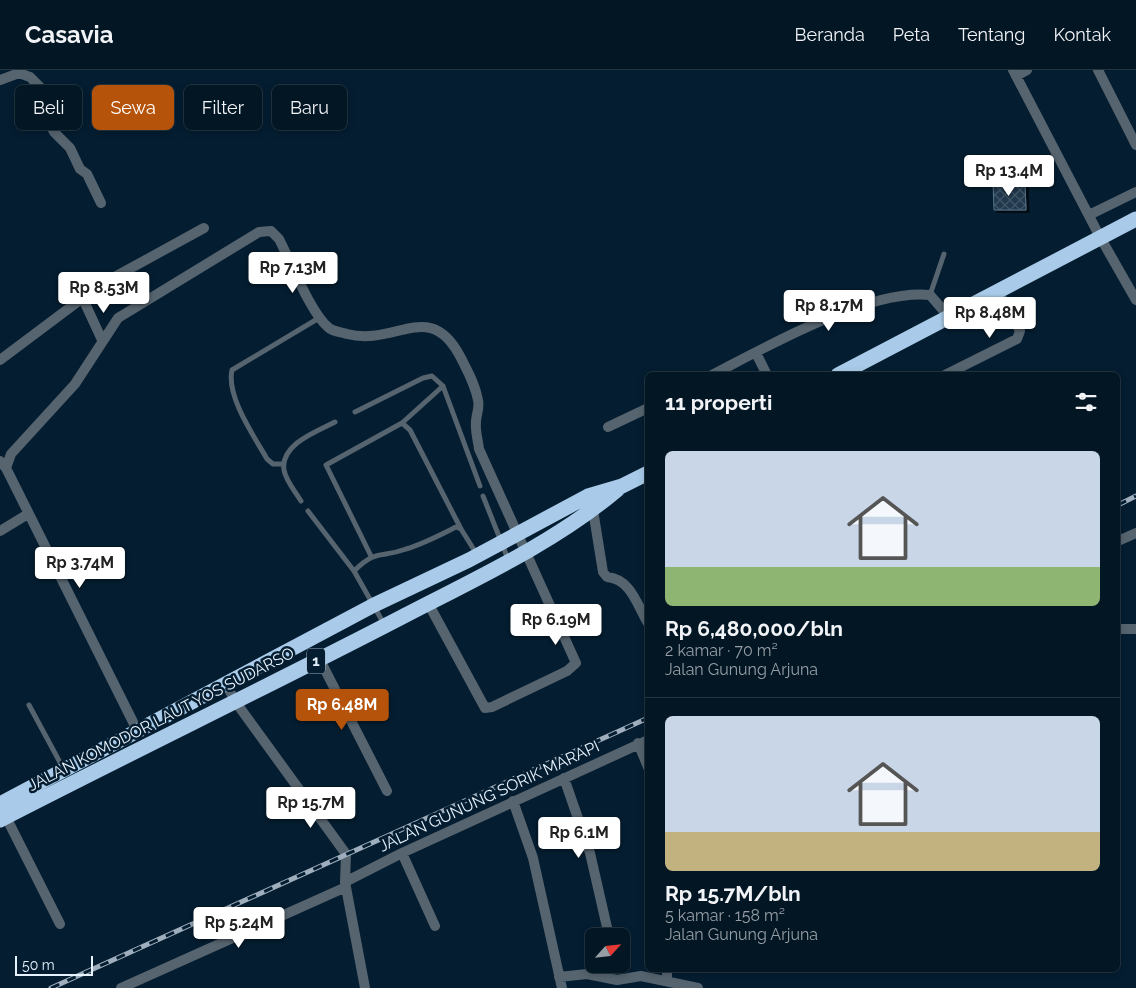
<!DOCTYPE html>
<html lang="id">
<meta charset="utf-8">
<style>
body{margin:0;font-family:Raleway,sans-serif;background:#112331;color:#f1f3f6;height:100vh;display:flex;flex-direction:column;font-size:19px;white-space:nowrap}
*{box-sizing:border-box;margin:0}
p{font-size:16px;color:#979fa6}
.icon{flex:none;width:28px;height:28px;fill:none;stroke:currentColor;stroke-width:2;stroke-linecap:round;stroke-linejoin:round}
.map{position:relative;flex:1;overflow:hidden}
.sheet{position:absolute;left:645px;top:302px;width:475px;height:600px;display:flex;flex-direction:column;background:#031624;border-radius:8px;box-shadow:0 2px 8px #0003,0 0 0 1px #243541}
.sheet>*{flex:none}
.guide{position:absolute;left:15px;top:15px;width:475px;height:45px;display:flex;gap:10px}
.needle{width:32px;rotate:63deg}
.controls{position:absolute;left:585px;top:858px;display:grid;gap:10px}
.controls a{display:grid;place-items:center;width:45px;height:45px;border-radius:8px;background:#031624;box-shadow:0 2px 8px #0003,0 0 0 1px #243541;font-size:25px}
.scale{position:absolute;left:15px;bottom:12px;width:78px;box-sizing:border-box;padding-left:5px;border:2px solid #e6f2fd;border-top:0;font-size:14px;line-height:18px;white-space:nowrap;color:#e6f2fd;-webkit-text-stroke:4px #041d30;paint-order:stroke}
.price{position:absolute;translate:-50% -42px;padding:0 11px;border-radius:5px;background:#fff;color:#222;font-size:16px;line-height:32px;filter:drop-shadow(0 1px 2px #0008)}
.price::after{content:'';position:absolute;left:50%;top:30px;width:15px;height:11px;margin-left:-8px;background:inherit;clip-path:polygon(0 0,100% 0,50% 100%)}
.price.selected{background:#b45309;color:#fff}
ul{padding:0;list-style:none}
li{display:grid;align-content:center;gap:10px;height:265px;padding:0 20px}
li+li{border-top:1px solid #243541}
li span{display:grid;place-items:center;height:155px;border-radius:8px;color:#555}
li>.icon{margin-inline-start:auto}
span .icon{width:90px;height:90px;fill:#fffc;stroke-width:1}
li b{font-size:21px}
h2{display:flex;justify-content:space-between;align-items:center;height:60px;padding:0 20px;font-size:21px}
.pill{padding:0 18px;border-radius:8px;background:#031624;box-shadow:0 2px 8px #0003,0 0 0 1px #243541;font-size:18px;line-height:45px}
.pill.selected{background:#b45309;color:#fff}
header{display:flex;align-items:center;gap:30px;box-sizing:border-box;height:70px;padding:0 25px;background:#031624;border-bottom:1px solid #243541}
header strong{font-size:24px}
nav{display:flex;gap:28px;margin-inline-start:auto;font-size:18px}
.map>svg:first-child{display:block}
</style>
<header>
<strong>Casavia</strong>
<nav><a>Beranda</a><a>Peta</a><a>Tentang</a><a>Kontak</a></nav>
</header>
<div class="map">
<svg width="1136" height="918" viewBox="0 0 1136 918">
<defs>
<pattern id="building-cross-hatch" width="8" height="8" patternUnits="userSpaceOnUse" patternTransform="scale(1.25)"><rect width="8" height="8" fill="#20394d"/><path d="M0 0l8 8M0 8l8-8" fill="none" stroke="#405668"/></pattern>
<filter id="shadow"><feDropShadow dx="3" dy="3" stdDeviation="0" flood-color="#0009"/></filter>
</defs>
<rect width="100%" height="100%" fill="#041d30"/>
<path fill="url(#building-cross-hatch)" stroke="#577289" filter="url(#shadow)" d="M 993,113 L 1025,114 L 1026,140 L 994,140 Z"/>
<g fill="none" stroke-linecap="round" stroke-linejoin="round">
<path stroke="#56646f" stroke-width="5" d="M 930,225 L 944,184
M 355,342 L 423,308 L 432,306 L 443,316 L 480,416
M 402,353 L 443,316
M 284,394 L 273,394 L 267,389 C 254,366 226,326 232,300 L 319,248
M 483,426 L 508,489
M 301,431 C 295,421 286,411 284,400 C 280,374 318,361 335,352
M 308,441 L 354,501 L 384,554
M 371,486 L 326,395 L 402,353 L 410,360 L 461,459
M 354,501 C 378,478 379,489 406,479 C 423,474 440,465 456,457 L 461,459 L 476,483
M 29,635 L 63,698"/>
<path stroke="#56646f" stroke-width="10" d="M 1013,0 L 1100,167 L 1136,230
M 1098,0 L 1136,75
M 1016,6 L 1027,0
M 0,10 L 19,3 L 30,7 L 40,17 L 49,52 L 54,62 L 70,78 L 80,99 L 87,104 L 101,133
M 1089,145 L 1136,122
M 83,229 L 102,270
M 756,283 L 767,305
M 0,290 L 100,215 L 204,158
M 712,305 C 766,277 870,218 930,225 L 949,247
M 945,305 L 1017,269 L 1020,261 L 998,221
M 608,357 L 648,338
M 0,391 L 6,398 L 138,662
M 6,398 L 11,384 L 75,314 L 118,248 L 259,162 L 271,161 L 279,169 C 291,192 311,244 329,258 C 334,262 342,262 347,264 C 396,277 430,227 461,288 C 468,302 475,314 478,330 C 480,337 476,345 476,352 C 475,361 478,370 479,379 L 576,593 L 567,601 L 492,637 L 485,638 L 428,533
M 592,434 L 603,502 L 607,507 C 631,509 637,535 648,553
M 0,461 L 28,444
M 1118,471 L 1136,463
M 1118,559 L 1136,559
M 320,590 L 387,721
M 226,614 L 235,631 L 346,784 L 345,812 L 365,918
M 638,673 L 648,697
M 564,708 L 590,783 L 609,866
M 513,731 L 533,788 L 562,918
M 4,743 L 60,854
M 402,783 L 435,856
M 345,812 L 402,783 L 648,670
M 667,900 L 667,910
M 559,907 L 587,904 L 617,910 L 641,906 L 698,918
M 121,918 L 346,817"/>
<path stroke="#a9cbe9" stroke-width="15" d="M 838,305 L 1136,149
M 0,734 L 374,535 L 469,490 L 588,426 L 622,416 L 648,403
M 0,750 C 134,681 269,616 402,547 C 475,509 554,473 617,420"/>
<defs>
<path id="rail" d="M 1118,435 L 1136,426
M 51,918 L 648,648"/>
</defs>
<use href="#rail" stroke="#9eaebc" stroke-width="5"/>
<use href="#rail" stroke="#041d30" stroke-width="3" stroke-dasharray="9" stroke-linecap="butt"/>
</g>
<g text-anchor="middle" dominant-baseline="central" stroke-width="5" stroke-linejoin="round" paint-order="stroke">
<rect fill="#041d30" stroke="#a2b2c0" stroke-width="1" x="307" y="578.5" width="18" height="25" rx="4"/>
<g font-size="15" font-weight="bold" fill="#e6f2fd">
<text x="316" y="591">1</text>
</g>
<g font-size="16" fill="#e6f2fd" stroke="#041d30">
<text transform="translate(161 649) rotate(-27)">JALAN KOMODOR LAUT YOS SUDARSO</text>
<text transform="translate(489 726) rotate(-25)">JALAN GUNUNG SORIK MARAPI</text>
</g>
</g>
</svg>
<div class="controls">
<a><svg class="needle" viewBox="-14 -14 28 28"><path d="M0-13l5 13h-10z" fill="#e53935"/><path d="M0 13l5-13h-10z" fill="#979fa6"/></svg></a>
</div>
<div class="scale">50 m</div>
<b class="price" style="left:1009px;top:127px">Rp 13.4M</b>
<b class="price" style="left:293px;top:224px">Rp 7.13M</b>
<b class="price" style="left:104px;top:244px">Rp 8.53M</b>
<b class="price" style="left:829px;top:262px">Rp 8.17M</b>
<b class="price" style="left:990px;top:269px">Rp 8.48M</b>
<b class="price" style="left:80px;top:519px">Rp 3.74M</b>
<b class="price" style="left:556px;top:576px">Rp 6.19M</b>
<b class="price selected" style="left:342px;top:661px">Rp 6.48M</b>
<b class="price" style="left:311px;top:759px">Rp 15.7M</b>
<b class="price" style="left:579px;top:789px">Rp 6.1M</b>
<b class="price" style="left:239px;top:879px">Rp 5.24M</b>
<div class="guide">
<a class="pill">Beli</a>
<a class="pill selected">Sewa</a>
<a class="pill">Filter</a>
<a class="pill">Baru</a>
</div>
<section class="sheet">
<h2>11 properti<svg class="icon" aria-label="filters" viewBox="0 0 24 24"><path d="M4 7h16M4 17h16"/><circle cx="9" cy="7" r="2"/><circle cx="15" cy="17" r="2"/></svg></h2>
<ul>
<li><span style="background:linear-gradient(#c9d6e8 75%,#8fb573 0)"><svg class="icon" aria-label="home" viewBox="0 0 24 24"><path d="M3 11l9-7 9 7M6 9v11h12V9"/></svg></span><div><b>Rp 6,480,000/bln</b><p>2 kamar · 70 m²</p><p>Jalan Gunung Arjuna</p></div></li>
<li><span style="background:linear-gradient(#c9d6e8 75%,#c2b280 0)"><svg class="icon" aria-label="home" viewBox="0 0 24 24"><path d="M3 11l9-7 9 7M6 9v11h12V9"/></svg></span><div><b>Rp 15.7M/bln</b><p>5 kamar · 158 m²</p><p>Jalan Gunung Arjuna</p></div></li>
</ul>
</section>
</div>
